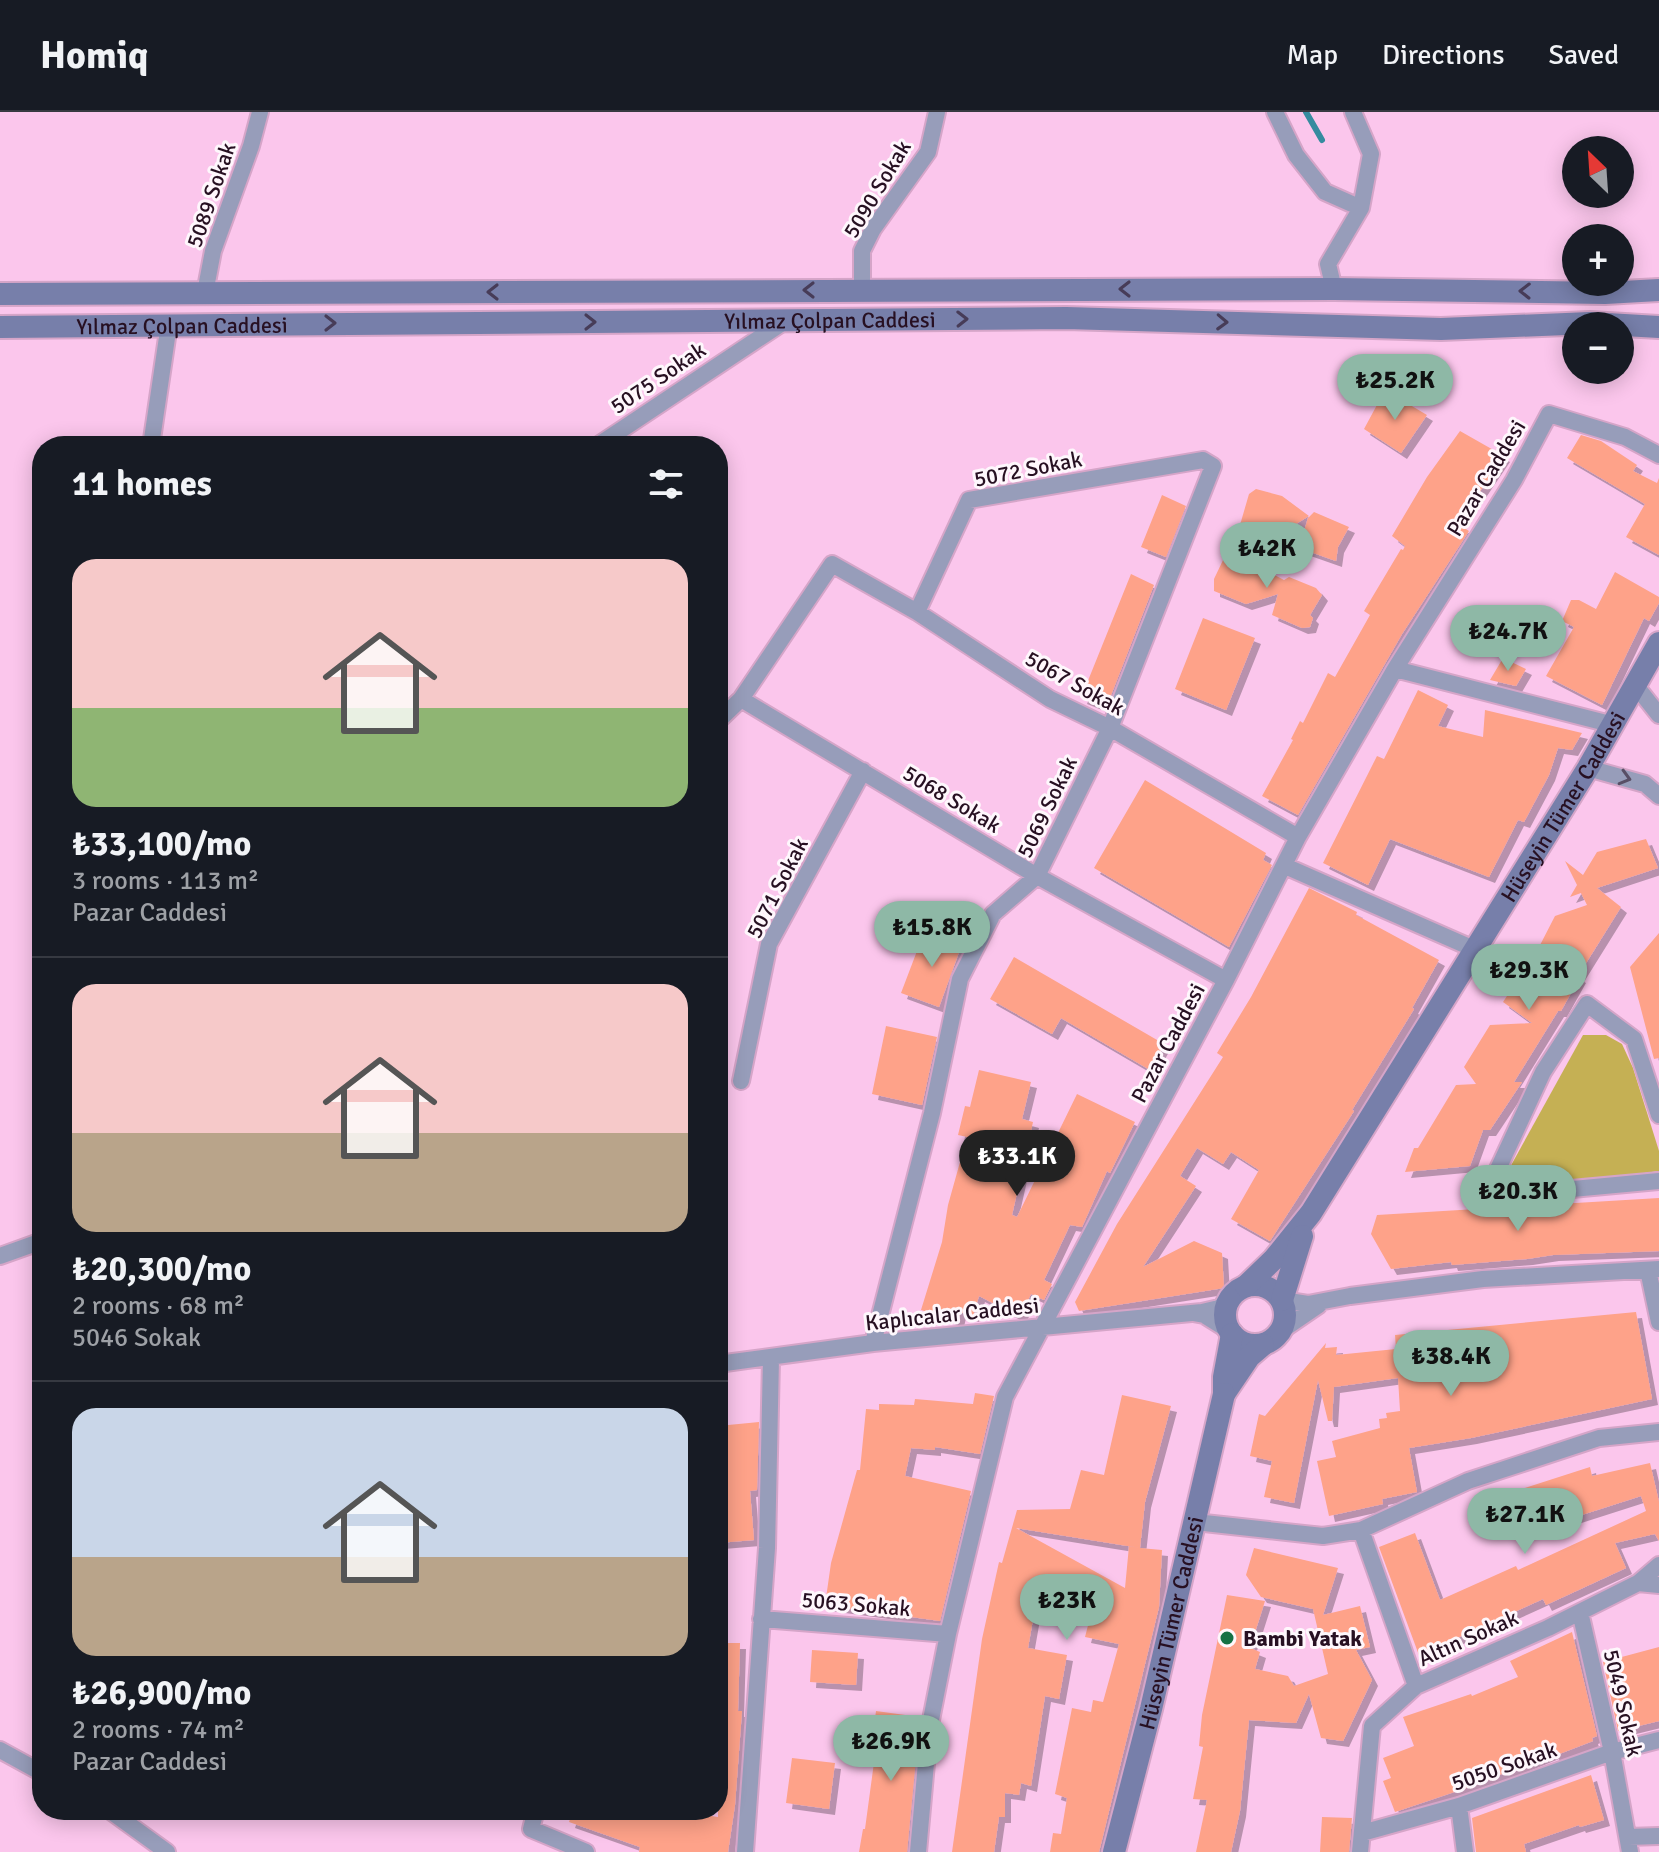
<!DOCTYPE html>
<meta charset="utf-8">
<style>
body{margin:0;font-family:Signika,sans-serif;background:#20242c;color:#f1f3f6;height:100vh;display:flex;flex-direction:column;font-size:30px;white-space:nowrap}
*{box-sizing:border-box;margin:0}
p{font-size:26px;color:#9ea1a6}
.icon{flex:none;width:44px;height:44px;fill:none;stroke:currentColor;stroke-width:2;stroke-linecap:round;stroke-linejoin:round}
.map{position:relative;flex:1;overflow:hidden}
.panel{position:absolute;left:32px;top:324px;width:696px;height:1384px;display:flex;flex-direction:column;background:#171b24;border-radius:32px;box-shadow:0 4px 20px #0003}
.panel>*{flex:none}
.needle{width:52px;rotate:335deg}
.tools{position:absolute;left:1562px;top:24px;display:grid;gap:16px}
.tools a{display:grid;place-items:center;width:72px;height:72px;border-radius:50%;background:#171b24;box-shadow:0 4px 20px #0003;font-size:40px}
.price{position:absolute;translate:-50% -68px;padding:0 18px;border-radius:28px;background:#8eb8a6;color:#111;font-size:26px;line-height:52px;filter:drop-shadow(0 2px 4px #0008)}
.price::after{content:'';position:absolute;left:50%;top:48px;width:24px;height:18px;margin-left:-12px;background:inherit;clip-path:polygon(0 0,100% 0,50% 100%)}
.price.active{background:#222;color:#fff}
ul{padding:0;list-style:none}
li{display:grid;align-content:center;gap:16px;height:424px;padding:0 40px}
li+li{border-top:2px solid #363941}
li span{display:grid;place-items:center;height:248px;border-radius:24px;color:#555}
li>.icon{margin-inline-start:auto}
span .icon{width:144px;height:144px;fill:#fffc;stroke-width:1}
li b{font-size:34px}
h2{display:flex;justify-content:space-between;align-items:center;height:96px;padding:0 40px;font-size:34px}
header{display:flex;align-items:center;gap:48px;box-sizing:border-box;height:112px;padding:0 40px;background:#171b24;border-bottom:2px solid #363941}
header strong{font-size:38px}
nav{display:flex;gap:44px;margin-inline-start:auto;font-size:28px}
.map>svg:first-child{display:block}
</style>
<header>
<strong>Homiq</strong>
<nav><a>Map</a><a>Directions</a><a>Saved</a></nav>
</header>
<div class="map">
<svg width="1659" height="1740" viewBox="0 0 1659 1740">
<defs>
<filter id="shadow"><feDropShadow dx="6" dy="6" stdDeviation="0" flood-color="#0004"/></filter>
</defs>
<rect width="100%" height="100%" fill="#fbc6ec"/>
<path fill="#c5b054" d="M 1583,923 L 1606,923 L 1622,932 L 1633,956 L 1659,1039 L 1659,1059 L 1608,1066 L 1515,1070 L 1509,1057 Z"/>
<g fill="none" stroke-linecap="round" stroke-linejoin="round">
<path stroke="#358b9f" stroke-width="6" d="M 1306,0 L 1322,28"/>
</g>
<path fill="#fea289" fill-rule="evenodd" filter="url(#shadow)" d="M 1385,278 L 1427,303 L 1401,341 L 1364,317 Z
M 1460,319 L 1504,344 L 1458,412 L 1469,419 L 1402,522 L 1298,703 L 1262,684 L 1293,628 L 1291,627 L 1300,609 L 1303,611 L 1328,561 L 1335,565 L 1370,503 L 1364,499 L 1401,437 L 1403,438 L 1405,434 L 1392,424 L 1427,365 Z
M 1581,323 L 1601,329 L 1637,353 L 1633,359 L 1657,371 L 1659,366 L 1659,443 L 1626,425 L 1645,392 L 1567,346 Z
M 1256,377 L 1282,384 L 1309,404 L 1273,426 L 1240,413 L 1249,382 Z
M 1162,383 L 1186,394 L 1166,445 L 1141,435 Z
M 1314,400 L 1349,415 L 1338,435 L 1336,449 L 1299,436 L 1308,406 Z
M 1233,441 L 1284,468 L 1289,465 L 1316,476 L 1322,483 L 1310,503 L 1313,506 L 1310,515 L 1302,516 L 1272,503 L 1278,482 L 1246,492 L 1214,479 L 1214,467 L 1224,446 Z
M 1615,460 L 1659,485 L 1659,491 L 1649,509 L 1644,506 L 1602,593 L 1546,564 L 1574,515 L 1562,509 L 1571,488 L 1579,488 L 1596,497 Z
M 1131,462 L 1154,473 L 1106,596 L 1081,586 Z
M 1203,506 L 1255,526 L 1226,598 L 1175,577 Z
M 1503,546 L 1526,557 L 1516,574 L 1490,568 Z
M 1418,578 L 1448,593 L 1438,614 L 1483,625 L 1485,598 L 1582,621 L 1572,638 L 1558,636 L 1549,663 L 1524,710 L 1518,708 L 1489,765 L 1390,727 L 1368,773 L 1323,751 L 1377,644 L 1384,647 Z
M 1145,668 L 1266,741 L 1263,748 L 1272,753 L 1229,835 L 1094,756 Z
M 1646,727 L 1658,756 L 1597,776 L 1621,795 L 1578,864 L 1580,865 L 1561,899 L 1558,899 L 1514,970 L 1522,970 L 1490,1018 L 1483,1018 L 1470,1054 L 1405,1060 L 1414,1036 L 1418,1036 L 1456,973 L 1476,972 L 1464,955 L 1490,913 L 1532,911 L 1503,890 L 1538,837 L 1555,804 L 1587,793 L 1581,781 L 1570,785 L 1577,773 L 1565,749 L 1583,763 L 1597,740 Z
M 1309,776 L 1357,800 L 1356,803 L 1439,848 L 1412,896 L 1414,897 L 1352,998 L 1354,999 L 1270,1129 L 1231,1107 L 1259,1058 L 1231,1040 L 1223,1052 L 1197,1036 L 1180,1064 L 1196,1074 L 1143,1155 L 1194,1129 L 1222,1141 L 1224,1176 L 1079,1199 L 1075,1190 L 1117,1112 L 1223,945 L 1217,941 L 1251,885 Z
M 925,818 L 962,832 L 939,895 L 901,881 Z
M 1659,821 L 1659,946 L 1654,947 L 1630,855 Z
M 1014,845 L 1164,932 L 1150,958 L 1061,906 L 1052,922 L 990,887 Z
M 886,914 L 937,925 L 922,993 L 872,982 Z
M 979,958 L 1031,970 L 1022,1007 L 1033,1010 L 1012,1103 L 1017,1105 L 1077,982 L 1135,1010 L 1110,1061 L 1107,1059 L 1082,1115 L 1070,1113 L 1044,1168 L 1052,1172 L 1044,1188 L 1031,1182 L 1020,1205 L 979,1184 L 973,1204 L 960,1200 L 958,1209 L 921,1198 L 942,1130 L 948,1093 L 967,1025 L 958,1023 L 965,994 L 970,995 Z
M 1659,1086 L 1659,1139 L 1553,1143 L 1527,1147 L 1452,1153 L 1451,1150 L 1391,1157 L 1371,1122 L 1377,1103 Z
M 1636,1200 L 1652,1287 L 1471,1326 L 1409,1336 L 1417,1380 L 1382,1387 L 1383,1392 L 1329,1404 L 1317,1349 L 1336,1345 L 1332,1329 L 1380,1316 L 1379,1307 L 1387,1306 L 1386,1301 L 1400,1299 L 1398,1266 L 1334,1275 L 1332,1309 L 1328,1309 L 1318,1268 L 1294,1391 L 1264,1385 L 1272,1349 L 1250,1344 L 1259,1302 L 1265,1304 L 1326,1231 L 1325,1236 L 1337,1235 L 1336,1243 L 1396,1237 L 1395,1223 Z
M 975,1281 L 994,1284 L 980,1342 L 935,1335 L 935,1338 L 911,1336 L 905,1364 L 971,1379 L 940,1509 L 825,1493 L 831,1451 L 857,1358 L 860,1358 L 866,1297 L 879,1298 L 879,1292 L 914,1293 L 915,1287 L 973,1292 Z
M 1122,1283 L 1171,1294 L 1145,1390 L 1140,1436 L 1162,1438 L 1159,1495 L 1099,1740 L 1050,1740 L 1053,1721 L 1061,1722 L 1067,1686 L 1055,1682 L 1072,1596 L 1091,1600 L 1093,1588 L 1103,1590 L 1119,1532 L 1085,1525 L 1093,1494 L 1037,1485 L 1028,1536 L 1067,1543 L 1059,1587 L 1045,1584 L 1031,1674 L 1021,1671 L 1019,1683 L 1005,1681 L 1005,1705 L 999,1705 L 994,1740 L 952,1740 L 982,1527 L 999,1450 L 1002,1451 L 1017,1398 L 1070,1397 L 1081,1358 L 1104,1363 ZM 1016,1416 L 1140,1436 L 1129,1434 L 1125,1476 Z
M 759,1310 L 757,1378 L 750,1379 L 754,1428 L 718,1431 L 718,1395 L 721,1395 L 718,1364 L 718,1314 Z
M 1650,1351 L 1659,1390 L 1659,1429 L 1655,1422 L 1615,1431 L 1626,1456 L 1546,1493 L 1543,1487 L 1455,1527 L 1457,1532 L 1420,1546 L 1379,1435 L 1415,1421 L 1440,1488 L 1516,1454 L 1518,1458 L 1646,1399 L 1641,1384 L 1513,1425 L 1500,1384 L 1590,1355 L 1592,1364 Z
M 1254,1436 L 1338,1456 L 1323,1503 L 1360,1494 L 1370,1535 L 1356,1538 L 1372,1568 L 1343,1629 L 1321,1626 L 1309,1582 L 1296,1611 L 1249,1608 L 1240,1699 L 1231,1740 L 1196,1740 L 1207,1688 L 1193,1687 L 1203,1635 L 1199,1634 L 1202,1603 L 1227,1483 L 1265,1489 L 1250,1536 L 1260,1540 L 1255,1557 L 1288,1564 L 1294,1574 L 1328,1562 L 1313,1497 L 1261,1485 L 1246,1463 Z
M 1572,1520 L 1597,1624 L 1592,1626 L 1593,1629 L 1554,1644 L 1553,1641 L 1475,1673 L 1395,1700 L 1383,1669 L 1391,1666 L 1383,1646 L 1414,1634 L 1403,1605 L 1471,1582 L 1472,1584 L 1518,1565 L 1510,1549 Z
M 718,1531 L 740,1531 L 738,1599 L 742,1599 L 735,1693 L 728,1740 L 639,1740 L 640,1735 L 569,1710 L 573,1698 L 618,1698 L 644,1707 L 645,1698 L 671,1698 L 718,1705 Z
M 1659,1535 L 1659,1609 L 1618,1619 L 1603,1550 Z
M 812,1538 L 858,1541 L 856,1573 L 810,1570 Z
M 876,1599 L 920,1605 L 907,1740 L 859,1740 L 863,1717 L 865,1717 L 875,1643 L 870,1642 Z
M 792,1646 L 835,1651 L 829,1697 L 786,1691 Z
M 1591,1663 L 1604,1708 L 1580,1715 L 1579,1713 L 1524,1732 L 1526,1740 L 1476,1740 L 1472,1706 Z
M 1322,1705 L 1352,1706 L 1349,1740 L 1320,1740 Z"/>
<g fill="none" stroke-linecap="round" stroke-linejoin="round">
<defs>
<path id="street" d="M 1275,0 L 1296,43 L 1325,80 L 1361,96
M 1334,177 L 1328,152 L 1361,96 L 1371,42 L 1353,0
M 862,178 L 862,139 L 873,117 L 928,40 L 937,0
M 205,181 L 213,139 L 251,34 L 260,0
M 151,334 L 169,212
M 597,334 L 785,209
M 1395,557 L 1614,613
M 1636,574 L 1659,603
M 741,587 L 1037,764 L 1226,868
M 718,609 L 741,587 L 832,452 L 917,500 L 1050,587 L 1110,616 L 1298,725
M 1588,656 L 1645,672 L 1659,684
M 1285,754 L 1474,837
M 741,969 L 769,832 L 863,659
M 1485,1085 L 1543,960 L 1587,892 L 1634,927 L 1659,1003
M 1485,1085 L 1659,1069
M 0,1144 L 42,1129
M 1648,1158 L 1659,1210
M 1282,1188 L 1308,1192 L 1350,1184 L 1483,1167 L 1659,1157
M 1193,1201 L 1204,1203 L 1228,1218
M 1281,1219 L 1319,1193
M 873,1231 L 932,1001 L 960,867 L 993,802 L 1037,764 L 1110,616 L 1213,354 L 1203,348 L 969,388 L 917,500
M 718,1252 L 873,1231 L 1202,1200 L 1219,1196 L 1228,1190
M 1195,1410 L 1323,1424 L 1361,1418 L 1468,1369 L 1599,1326 L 1659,1320
M 1361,1418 L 1416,1574
M 1638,1471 L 1659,1473
M 1580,1500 L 1612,1640 L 1630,1740
M 761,1507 L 948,1522
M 0,1638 L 42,1661
M 1459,1694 L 1465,1740
M 109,1698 L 167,1740
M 536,1698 L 531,1717 L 586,1740
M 1362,1721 L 1459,1694 L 1612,1640 L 1659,1628
M 1628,1725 L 1659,1724
M 745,1740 L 767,1436 L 771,1246
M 918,1740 L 929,1618 L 948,1522 L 1005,1285 L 1226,868 L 1298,725 L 1395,557 L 1514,368 L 1549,302 L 1625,325 L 1659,343
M 1360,1740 L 1372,1614 L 1416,1574 L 1548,1516 L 1638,1471 L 1659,1453"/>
<g id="secondary">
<path d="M 0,182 L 1334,177 L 1605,181 L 1659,178"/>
<path id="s1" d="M 0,215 L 1066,206 L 1441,217 L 1590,211 L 1659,215"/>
<circle cx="1255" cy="1203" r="30"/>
<path id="s2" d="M 1246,1174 L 1274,1147 L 1311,1101 L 1588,656 L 1659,531"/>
<path d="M 1282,1188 L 1302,1124"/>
<path d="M 1232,1222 L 1224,1265 L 1224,1282 L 1249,1245 L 1263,1233"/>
<path id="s3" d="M 1114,1740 L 1151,1597 L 1224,1282"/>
</g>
</defs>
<use href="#street" stroke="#d5a5c8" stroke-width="20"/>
<use href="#secondary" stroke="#d5a5c8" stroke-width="26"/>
<use href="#street" stroke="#979dba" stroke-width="16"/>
<use href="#secondary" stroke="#777faa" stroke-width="22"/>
</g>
<defs><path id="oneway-chevron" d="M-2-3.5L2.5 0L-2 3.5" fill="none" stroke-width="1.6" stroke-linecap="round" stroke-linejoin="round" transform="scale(2)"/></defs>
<g stroke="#473c58">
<use href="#oneway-chevron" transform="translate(1125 177) rotate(180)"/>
<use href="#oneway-chevron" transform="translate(809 178) rotate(180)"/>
<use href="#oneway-chevron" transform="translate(1525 179) rotate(-179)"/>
<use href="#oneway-chevron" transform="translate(493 180) rotate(180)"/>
<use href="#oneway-chevron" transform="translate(962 207) rotate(-1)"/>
<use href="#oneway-chevron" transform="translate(590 210)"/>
<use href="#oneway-chevron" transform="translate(1222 210) rotate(2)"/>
<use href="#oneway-chevron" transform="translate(330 211)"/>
</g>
<use stroke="#594f66" href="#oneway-chevron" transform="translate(1625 666) rotate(16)"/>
<circle fill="#167145" stroke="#fef7fc" stroke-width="3" cx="1227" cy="1526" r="8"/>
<g text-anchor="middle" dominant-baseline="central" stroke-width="6" stroke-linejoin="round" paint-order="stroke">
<g font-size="22" fill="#271022" stroke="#fef7fc">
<text transform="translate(877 77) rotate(-59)">5090 Sokak</text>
<text transform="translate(211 83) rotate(-71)">5089 Sokak</text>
<text stroke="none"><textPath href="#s1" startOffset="830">Yılmaz Çolpan Caddesi</textPath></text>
<text stroke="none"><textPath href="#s1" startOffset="182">Yılmaz Çolpan Caddesi</textPath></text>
<text transform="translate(658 266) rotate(-34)">5075 Sokak</text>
<text transform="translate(1028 357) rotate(-11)">5072 Sokak</text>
<text transform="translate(1486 366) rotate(-59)">Pazar Caddesi</text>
<text transform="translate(1075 571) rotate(29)">5067 Sokak</text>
<text transform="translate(952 687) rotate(31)">5068 Sokak</text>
<text stroke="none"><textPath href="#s2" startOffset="576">Hüseyin Tümer Caddesi</textPath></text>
<text transform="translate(1047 695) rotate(-64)">5069 Sokak</text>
<text transform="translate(777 776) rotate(-63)">5071 Sokak</text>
<text transform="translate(1168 931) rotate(-62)">Pazar Caddesi</text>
<text transform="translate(952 1202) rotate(-6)">Kaplıcalar Caddesi</text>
<text transform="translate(856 1492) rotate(5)">5063 Sokak</text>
<text stroke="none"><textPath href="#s3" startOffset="236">Hüseyin Tümer Caddesi</textPath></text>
<text transform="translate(1468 1526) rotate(-24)">Altın Sokak</text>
<text transform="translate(1623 1591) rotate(77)">5049 Sokak</text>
<text transform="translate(1504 1654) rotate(-19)">5050 Sokak</text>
</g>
<g font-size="22" font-weight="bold" fill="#271022" stroke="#fef7fc" text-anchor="start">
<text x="1243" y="1526">Bambi Yatak</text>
</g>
</g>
</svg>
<div class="tools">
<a><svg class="needle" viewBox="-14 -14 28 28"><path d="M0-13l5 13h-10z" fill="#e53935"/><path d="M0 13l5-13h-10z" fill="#9ea1a6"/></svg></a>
<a>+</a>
<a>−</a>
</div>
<b class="price" style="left:1395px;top:310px">₺25.2K</b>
<b class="price" style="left:1267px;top:478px">₺42K</b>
<b class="price" style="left:1508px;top:561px">₺24.7K</b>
<b class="price" style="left:932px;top:857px">₺15.8K</b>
<b class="price" style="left:1529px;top:900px">₺29.3K</b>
<b class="price active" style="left:1017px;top:1086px">₺33.1K</b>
<b class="price" style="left:1518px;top:1121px">₺20.3K</b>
<b class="price" style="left:1451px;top:1286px">₺38.4K</b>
<b class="price" style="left:1525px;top:1444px">₺27.1K</b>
<b class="price" style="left:1067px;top:1530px">₺23K</b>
<b class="price" style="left:891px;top:1671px">₺26.9K</b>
<section class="panel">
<h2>11 homes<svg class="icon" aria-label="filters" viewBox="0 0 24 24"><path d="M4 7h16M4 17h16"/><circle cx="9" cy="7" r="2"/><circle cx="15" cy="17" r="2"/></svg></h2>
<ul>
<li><span style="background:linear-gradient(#f6c9c9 60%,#8fb573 0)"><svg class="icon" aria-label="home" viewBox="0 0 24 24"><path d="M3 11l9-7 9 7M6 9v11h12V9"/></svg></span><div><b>₺33,100/mo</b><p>3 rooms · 113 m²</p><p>Pazar Caddesi</p></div></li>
<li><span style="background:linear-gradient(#f6c9c9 60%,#b9a48a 0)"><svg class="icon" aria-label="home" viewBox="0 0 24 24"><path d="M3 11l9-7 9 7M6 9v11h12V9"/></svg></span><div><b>₺20,300/mo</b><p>2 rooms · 68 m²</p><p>5046 Sokak</p></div></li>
<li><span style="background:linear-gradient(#c9d6e8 60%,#b9a48a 0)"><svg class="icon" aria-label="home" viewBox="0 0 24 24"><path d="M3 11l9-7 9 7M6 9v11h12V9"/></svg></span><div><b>₺26,900/mo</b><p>2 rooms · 74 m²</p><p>Pazar Caddesi</p></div></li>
</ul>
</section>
</div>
